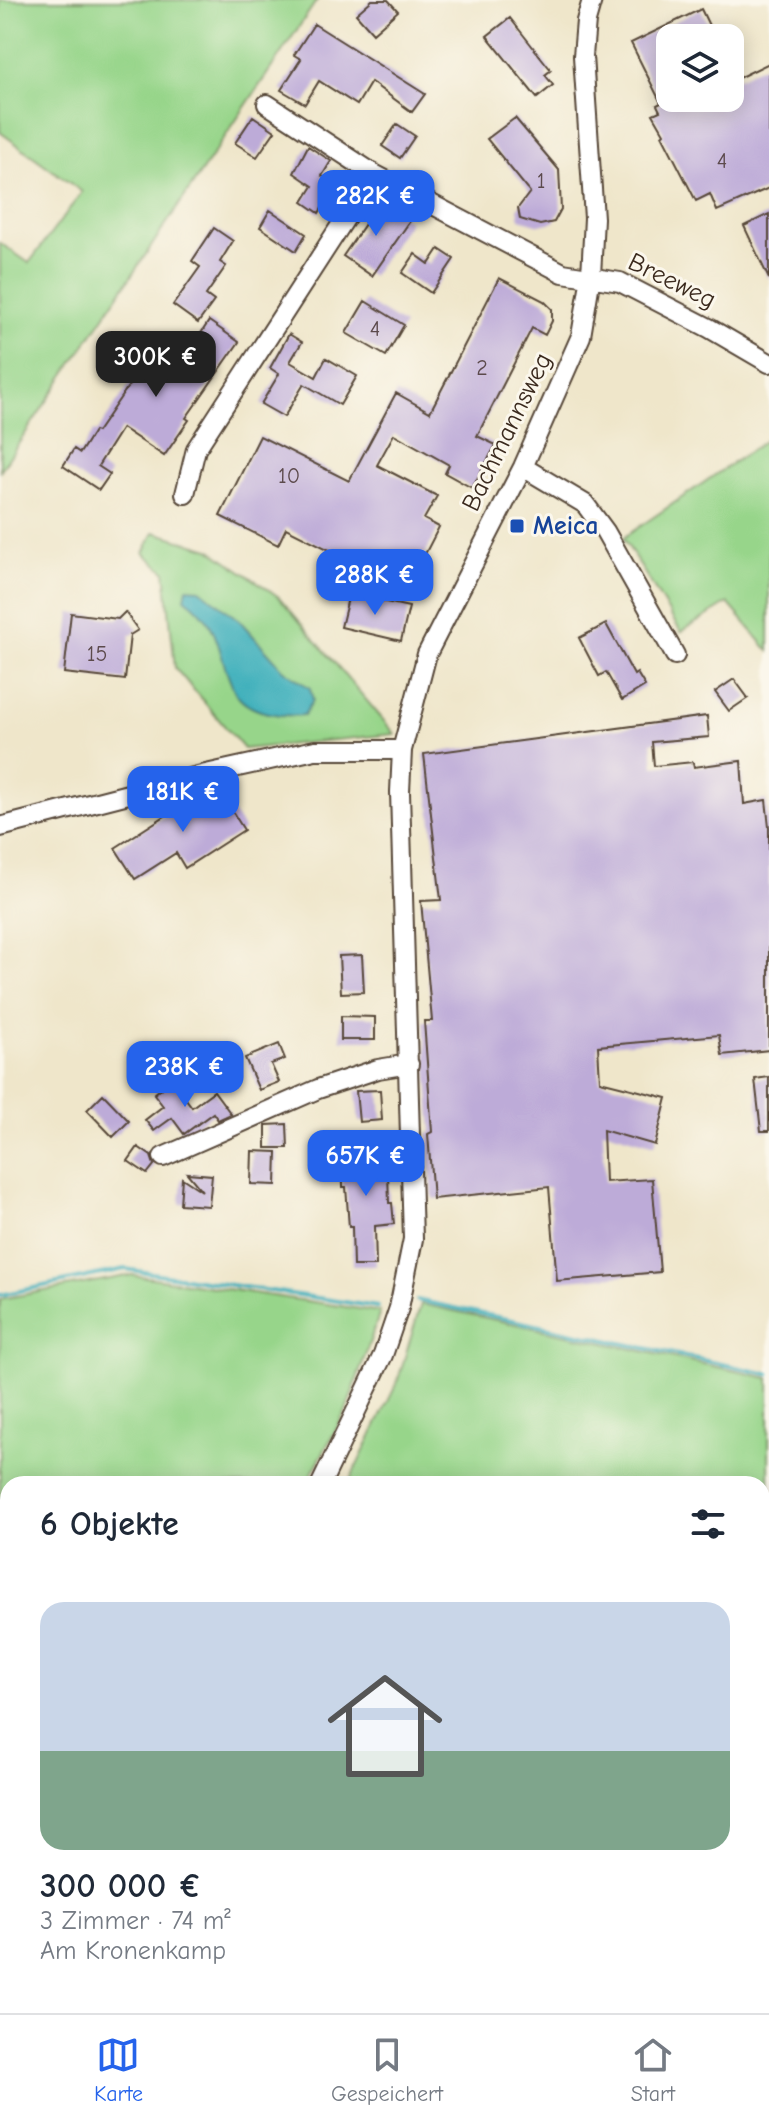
<!DOCTYPE html>
<html lang="de">
<meta charset="utf-8">
<style>
body{margin:0;font-family:"Comic Neue",sans-serif;background:#f6f6f7;color:#1f2937;height:100vh;display:flex;flex-direction:column;font-size:30px;white-space:nowrap}
*{box-sizing:border-box;margin:0}
p{font-size:26px;color:#747a83}
.icon{flex:none;width:44px;height:44px;fill:none;stroke:currentColor;stroke-width:2;stroke-linecap:round;stroke-linejoin:round}
.map{position:relative;flex:1;overflow:hidden}
.sheet{position:absolute;left:0px;top:1476px;width:770px;height:538px;display:flex;flex-direction:column;background:#fff;border-radius:24px 24px 0 0;box-shadow:0 4px 20px #0003}
.sheet>*{flex:none}
.fabs{position:absolute;left:656px;top:24px;display:grid;gap:16px}
.fabs a{display:grid;place-items:center;width:88px;height:88px;border-radius:16px;background:#fff;box-shadow:0 4px 20px #0003;font-size:40px}
.price{position:absolute;translate:-50% -68px;padding:0 18px;border-radius:16px;background:#2563eb;color:#fff;font-size:26px;line-height:52px;filter:drop-shadow(0 2px 4px #0008)}
.price::after{content:'';position:absolute;left:50%;top:48px;width:24px;height:18px;margin-left:-12px;background:inherit;clip-path:polygon(0 0,100% 0,50% 100%)}
.price.selected{background:#222;color:#fff}
ul{padding:0;list-style:none}
li{display:grid;align-content:center;gap:16px;height:424px;padding:0 40px}
li+li{border-top:2px solid #e0e1e3}
li span{display:grid;place-items:center;height:248px;border-radius:24px;color:#555}
li>.icon{margin-inline-start:auto}
span .icon{width:144px;height:144px;fill:#fffc;stroke-width:1}
li b{font-size:34px}
h2{display:flex;justify-content:space-between;align-items:center;height:96px;padding:0 40px;font-size:34px}
.tabs{display:flex;justify-content:space-around;align-items:center;height:112px;border-top:2px solid #e0e1e3;background:#fff;font-size:22px;color:#747a83}
.tabs a{display:grid;justify-items:center;gap:4px}
.tabs .selected{color:#2563eb}
.map>svg:first-child{display:block}
</style>
<div class="map">
<svg width="769" height="2013" viewBox="0 0 769 2013">
<rect width="100%" height="100%" fill="#fbf7ec"/>
<filter id="ink" filterUnits="userSpaceOnUse"><feTurbulence type="fractalNoise" baseFrequency=".0125" numOctaves="2"/><feDisplacementMap in="SourceGraphic" scale="16" xChannelSelector="R" yChannelSelector="G"/><feConvolveMatrix kernelMatrix="1 2 1 2 8 2 1 2 1" color-interpolation-filters="sRGB"/></filter>
<filter id="wash" filterUnits="userSpaceOnUse"><feTurbulence type="fractalNoise" baseFrequency=".006" numOctaves="4" result="noise"/><feDisplacementMap in="SourceGraphic" scale="32" xChannelSelector="R" yChannelSelector="G"/><feGaussianBlur stdDeviation="1.8" result="paint"/><feColorMatrix in="noise" values="0 0 0 0 0 0 0 0 0 0 0 0 0 0 0 0 0 1.4 0 .05"/><feComposite in="paint" operator="in"/></filter>
<g filter="url(#wash)">
<rect width="100%" height="100%" fill="#efe6ca"/>
<path fill="#97d58a" stroke="#698054" stroke-width="2" d="M 0,0 L 317,0 L 0,471 L 0,243 L 29,263 L 82,192 L 0,132 Z
M 769,438 L 769,651 L 728,603 L 681,632 L 623,538 Z
M 154,532 L 210,549 L 279,597 L 395,734 L 244,749 L 175,668 L 165,571 L 144,553 Z
M 132,1275 L 380,1312 L 346,1411 L 306,1484 L 8,1484 L 8,1838 L 0,1834 L 0,1299 Z
M 421,1304 L 769,1378 L 769,1841 L 762,1837 L 762,1484 L 348,1484 L 397,1383 Z
M 8,1869 L 8,2006 L 24,2006 L 20,2013 L 0,2013 L 0,1879 Z"/>
<path fill="#41b0bc" stroke="#3e6d6d" stroke-width="2" d="M 187,588 L 200,589 L 240,621 L 283,669 L 310,688 L 313,700 L 304,715 C 283,717 247,714 235,692 C 216,655 224,626 185,598 Z"/>
<g fill="none" stroke-linecap="round" stroke-linejoin="round">
<path stroke="#41b0bc" stroke-width="4" d="M 0,1295 L 125,1269 L 378,1307
M 417,1300 L 769,1374"/>
</g>
<g id="blocks">
<path fill="#bdabd8" d="M 372,0 L 388,0 L 398,11 L 373,33 L 356,14 Z
M 701,9 L 715,38 L 670,38 L 670,98 L 730,98 L 730,82 L 769,63 L 769,188 L 717,211 L 710,194 L 696,201 L 662,135 L 664,133 L 653,114 L 660,111 L 657,105 L 661,103 L 631,43 Z
M 510,18 L 551,70 L 545,75 L 553,85 L 537,98 L 487,36 Z
M 314,24 L 425,94 L 412,112 L 371,82 L 357,105 L 319,81 L 305,104 L 281,90 L 301,59 L 294,55 Z
M 253,116 L 275,131 L 257,157 L 235,143 Z
M 515,118 L 559,170 L 561,209 L 554,222 L 540,225 L 520,219 L 518,208 L 530,192 L 487,139 Z
M 397,124 L 415,136 L 400,158 L 382,146 Z
M 308,146 L 331,161 L 322,176 L 336,185 L 319,213 L 303,202 L 313,186 L 294,173 Z
M 381,201 L 410,221 L 372,276 L 343,256 Z
M 270,210 L 306,234 L 296,251 L 260,227 Z
M 769,214 L 769,279 L 744,226 Z
M 214,228 L 233,241 L 220,262 L 226,266 L 206,295 L 214,301 L 198,323 L 173,305 L 200,267 L 192,261 Z
M 439,249 L 454,259 L 431,293 L 402,273 L 415,254 L 429,264 Z
M 499,278 L 544,301 L 552,309 L 552,321 L 545,335 L 532,328 L 477,436 L 496,445 L 472,488 L 445,473 L 449,465 L 394,434 L 377,465 L 437,496 L 424,519 L 439,527 L 407,589 L 286,528 L 278,545 L 220,516 L 260,436 L 349,481 L 396,393 L 430,412 Z
M 365,301 L 404,325 L 386,356 L 346,333 Z
M 209,321 L 239,342 L 186,418 L 189,420 L 164,456 L 122,428 L 98,466 L 110,474 L 99,490 L 63,466 L 74,449 L 80,453 L 94,431 L 97,432 L 140,369 L 133,364 L 153,335 L 185,358 Z
M 289,334 L 302,342 L 290,362 L 316,377 L 326,358 L 357,376 L 340,405 L 304,384 L 284,417 L 261,404 L 279,374 L 270,368 Z
M 349,594 L 409,607 L 401,641 L 341,627 Z
M 125,612 L 138,630 L 130,635 L 125,680 L 64,673 L 71,613 L 118,619 Z
M 606,624 L 634,675 L 637,673 L 645,686 L 622,700 L 606,672 L 599,676 L 579,638 Z
M 734,679 L 748,698 L 729,711 L 715,692 Z
M 707,716 L 709,737 L 652,742 L 654,766 L 693,762 L 694,767 L 741,761 L 744,804 L 766,800 L 769,827 L 769,1050 L 722,1055 L 719,1035 L 598,1046 L 600,1081 L 667,1098 L 655,1145 L 603,1130 L 605,1182 L 652,1179 L 660,1272 L 557,1281 L 549,1187 L 433,1199 L 428,1134 L 432,1132 L 424,1021 L 432,1021 L 421,901 L 441,900 L 424,754 Z
M 215,784 L 244,830 L 185,868 L 176,853 L 135,879 L 115,848 Z
M 362,955 L 364,992 L 341,993 L 339,956 Z
M 341,1016 L 375,1017 L 375,1040 L 341,1040 Z
M 279,1044 L 285,1059 L 271,1064 L 279,1082 L 259,1090 L 245,1058 Z
M 769,1077 L 769,1131 L 761,1131 L 755,1079 Z
M 172,1080 L 192,1107 L 214,1091 L 231,1114 L 218,1120 L 213,1113 L 184,1134 L 172,1118 L 154,1131 L 145,1120 L 163,1106 L 154,1094 Z
M 380,1090 L 382,1120 L 359,1122 L 356,1091 Z
M 103,1094 L 129,1121 L 113,1137 L 87,1110 Z
M 287,1124 L 288,1148 L 266,1148 L 266,1125 Z
M 387,1144 L 389,1203 L 392,1203 L 394,1224 L 375,1226 L 376,1266 L 353,1266 L 352,1227 L 349,1227 L 346,1187 L 343,1187 L 342,1146 Z
M 138,1147 L 151,1156 L 154,1165 L 147,1174 L 128,1161 Z
M 252,1151 L 277,1152 L 276,1185 L 251,1184 Z
M 187,1173 L 212,1175 L 209,1206 L 180,1204 L 182,1178 L 202,1191 Z"/>
</g>
</g>
<g filter="url(#ink)">
<use href="#blocks" fill-opacity="0" stroke="#564638" stroke-width="2"/>
<g fill="none" stroke-linecap="round" stroke-linejoin="round">
<defs>
<path id="minor" d="M 267,104 L 374,174 L 563,273 L 620,282 L 709,328 L 769,363
M 523,467 L 585,504 L 605,531 L 675,655
M 185,494 L 196,449 L 374,174
M 0,827 L 206,774 L 315,750 L 402,750
M 163,1157 L 318,1089 L 378,1069 L 409,1064
M 321,1484 L 383,1355 L 399,1308 L 413,1239 L 400,792 L 402,750 L 427,654 L 523,467 L 581,336 L 591,276 L 594,218 L 583,56 L 586,21 L 592,0
M 278,2006 L 289,2013
M 50,2013 L 54,2006"/>
</defs>
<use href="#minor" stroke="#564638" stroke-width="22"/>
<use href="#minor" stroke="#fff" stroke-width="18"/>
</g>
</g>
<rect fill="#1a4fb4" stroke="#fbf7ec" stroke-width="3" x="509" y="518" width="16" height="16" rx="4"/>
<g text-anchor="middle" dominant-baseline="central" stroke-width="6" stroke-linejoin="round" paint-order="stroke">
<g font-size="22" fill="#5c4a4c">
<text x="722" y="161">4</text>
<text x="541" y="181">1</text>
<text x="375" y="329">4</text>
<text x="482" y="368">2</text>
<text x="289" y="476">10</text>
<text x="97" y="654">15</text>
</g>
<g font-size="26" fill="#3b2a1e" stroke="#fbf7ec">
<text transform="translate(672 281) rotate(26)">Breeweg</text>
<text transform="translate(507 432) rotate(-64)">Bachmannsweg</text>
</g>
<g font-size="26" font-weight="bold" fill="#164399" stroke="#fbf7ec" text-anchor="start">
<text x="533" y="526">Meica</text>
</g>
</g>
</svg>
<div class="fabs">
<a><svg class="icon" aria-label="layers" viewBox="0 0 24 24"><path d="M12 4l9 5-9 5-9-5zM3 14l9 5 9-5"/></svg></a>
</div>
<b class="price" style="left:376px;top:238px">282K €</b>
<b class="price selected" style="left:156px;top:399px">300K €</b>
<b class="price" style="left:375px;top:617px">288K €</b>
<b class="price" style="left:183px;top:834px">181K €</b>
<b class="price" style="left:185px;top:1109px">238K €</b>
<b class="price" style="left:366px;top:1198px">657K €</b>
<section class="sheet">
<h2>6 Objekte<svg class="icon" aria-label="filters" viewBox="0 0 24 24"><path d="M4 7h16M4 17h16"/><circle cx="9" cy="7" r="2"/><circle cx="15" cy="17" r="2"/></svg></h2>
<ul>
<li><span style="background:linear-gradient(#c9d6e8 60%,#7fa58c 0)"><svg class="icon" aria-label="home" viewBox="0 0 24 24"><path d="M3 11l9-7 9 7M6 9v11h12V9"/></svg></span><div><b>300 000 €</b><p>3 Zimmer · 74 m²</p><p>Am Kronenkamp</p></div></li>
</ul>
</section>
</div>
<nav class="tabs">
<a class="selected"><svg class="icon" aria-label="map" viewBox="0 0 24 24"><path d="M3 6l6-2 6 2 6-2v14l-6 2-6-2-6 2zM9 4v14M15 6v14"/></svg>Karte</a>
<a><svg class="icon" aria-label="saved" viewBox="0 0 24 24"><path d="M7 4h10v16l-5-4-5 4z"/></svg>Gespeichert</a>
<a><svg class="icon" aria-label="home" viewBox="0 0 24 24"><path d="M3 11l9-7 9 7M6 9v11h12V9"/></svg>Start</a>
</nav>
